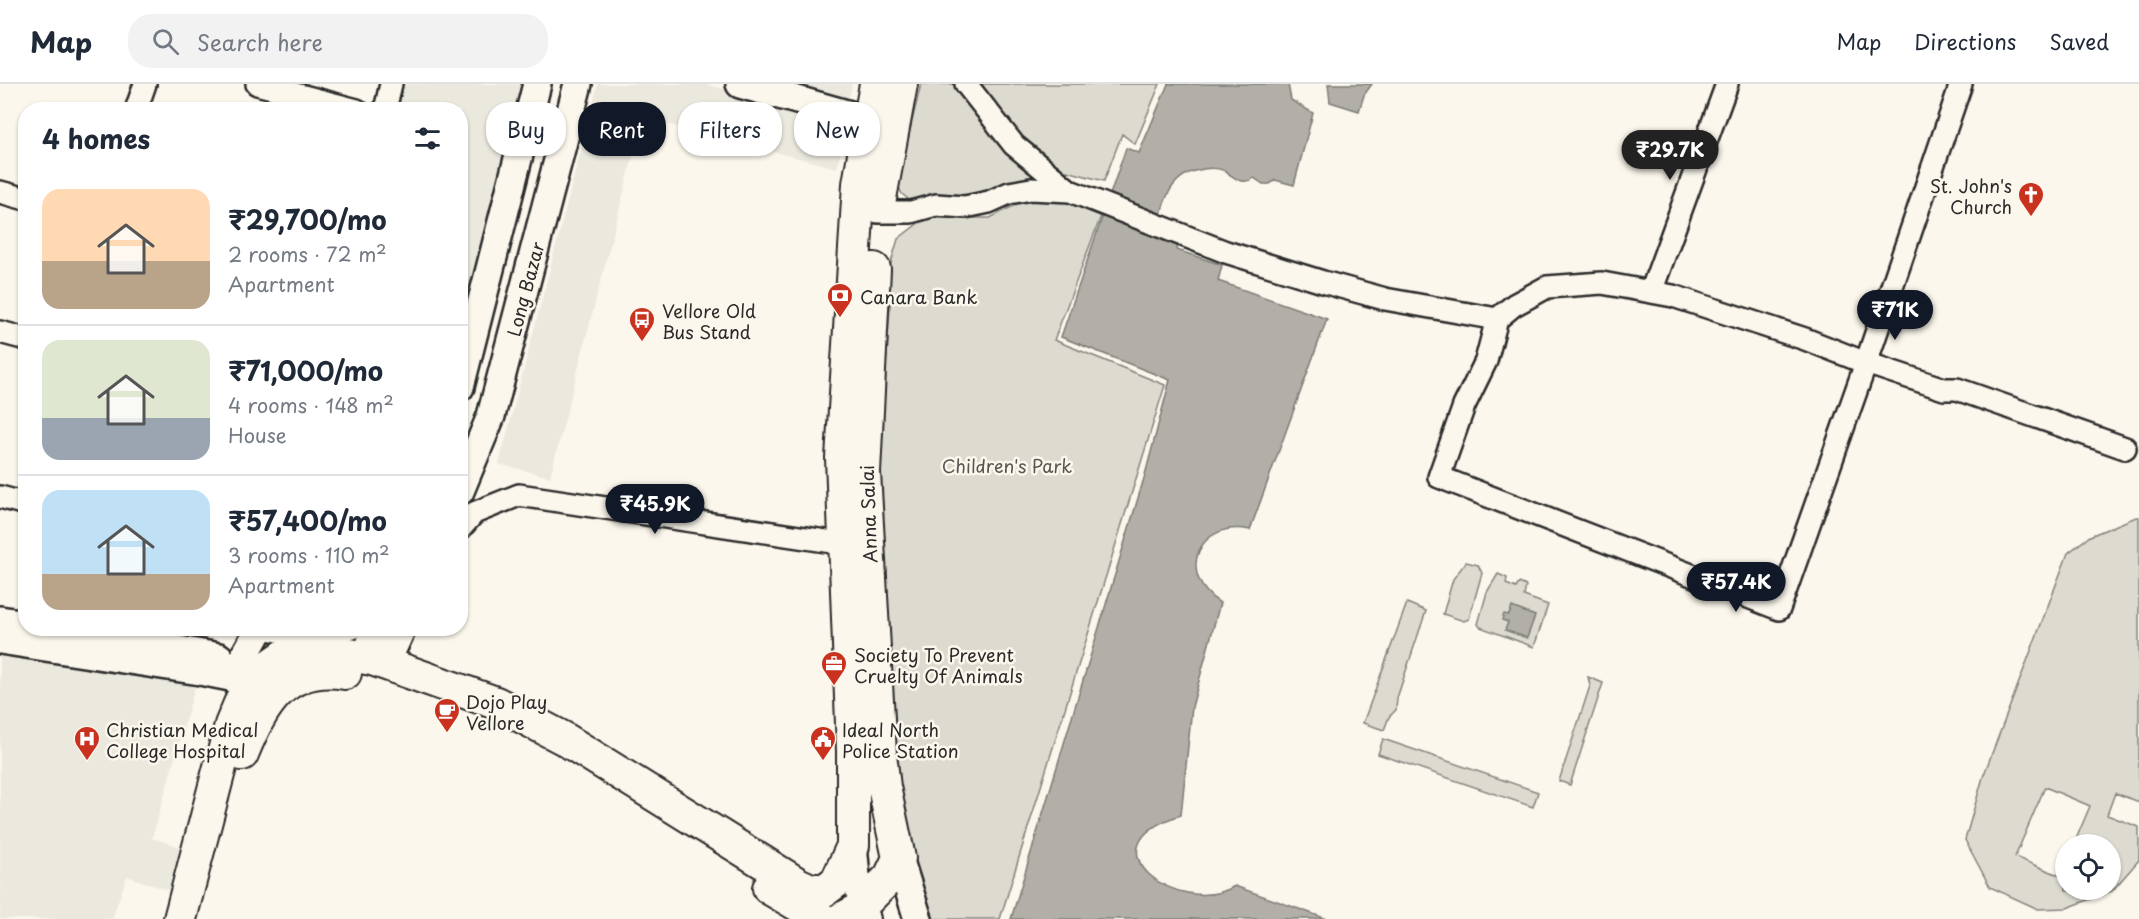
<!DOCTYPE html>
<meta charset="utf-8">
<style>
body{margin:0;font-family:"Playpen Sans",sans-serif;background:#f2f2f3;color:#1f2937;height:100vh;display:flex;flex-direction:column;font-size:22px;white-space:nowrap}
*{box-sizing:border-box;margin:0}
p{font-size:20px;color:#747a83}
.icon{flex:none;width:33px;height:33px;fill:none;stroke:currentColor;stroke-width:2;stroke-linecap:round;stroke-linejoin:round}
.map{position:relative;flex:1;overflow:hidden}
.drawer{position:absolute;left:18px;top:18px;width:450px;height:534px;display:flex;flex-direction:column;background:#fff;border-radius:24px;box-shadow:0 2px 4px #0004}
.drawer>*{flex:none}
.top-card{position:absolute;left:486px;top:18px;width:570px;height:54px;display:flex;gap:12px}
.fabs{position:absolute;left:2055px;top:750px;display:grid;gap:12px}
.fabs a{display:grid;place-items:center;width:66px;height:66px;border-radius:50%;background:#fff;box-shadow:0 2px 4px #0004;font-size:30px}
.price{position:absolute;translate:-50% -51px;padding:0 14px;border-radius:21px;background:#111827;color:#fff;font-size:20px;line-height:39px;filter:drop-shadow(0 2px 3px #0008)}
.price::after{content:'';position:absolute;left:50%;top:36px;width:18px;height:14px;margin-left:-9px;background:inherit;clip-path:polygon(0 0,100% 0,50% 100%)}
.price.active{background:#222;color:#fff}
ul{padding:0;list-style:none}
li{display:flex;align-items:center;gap:18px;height:150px;padding:0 24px}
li+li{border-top:2px solid #e0e1e3}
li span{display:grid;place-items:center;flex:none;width:168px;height:120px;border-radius:18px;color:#555}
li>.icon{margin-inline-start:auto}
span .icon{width:72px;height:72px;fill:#fffc;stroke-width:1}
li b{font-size:26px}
h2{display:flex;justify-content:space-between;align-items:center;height:72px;padding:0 24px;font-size:26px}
.pill{padding:0 21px;border-radius:24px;background:#fff;box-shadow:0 2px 4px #0004;font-size:21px;line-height:54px}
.pill.active{background:#111827;color:#fff}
header{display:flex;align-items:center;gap:36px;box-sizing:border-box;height:84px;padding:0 30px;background:#fff;border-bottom:2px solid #e0e1e3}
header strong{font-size:28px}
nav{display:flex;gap:33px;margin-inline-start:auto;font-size:21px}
.search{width:420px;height:54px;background:#f2f2f3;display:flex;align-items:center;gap:15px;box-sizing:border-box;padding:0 21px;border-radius:24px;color:#747a83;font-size:22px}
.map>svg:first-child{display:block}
</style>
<header>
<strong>Map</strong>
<div class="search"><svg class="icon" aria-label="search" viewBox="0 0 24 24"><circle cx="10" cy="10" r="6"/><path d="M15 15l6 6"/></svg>Search here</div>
<nav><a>Map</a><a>Directions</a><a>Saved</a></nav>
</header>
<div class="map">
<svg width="2139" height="835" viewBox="0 0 2139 835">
<rect width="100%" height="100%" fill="#fbf7ec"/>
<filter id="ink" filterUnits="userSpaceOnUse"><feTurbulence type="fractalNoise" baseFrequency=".0167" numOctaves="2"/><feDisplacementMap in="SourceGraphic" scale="12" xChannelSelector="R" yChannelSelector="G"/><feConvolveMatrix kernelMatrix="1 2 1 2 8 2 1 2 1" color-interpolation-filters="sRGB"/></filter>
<g filter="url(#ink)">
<path fill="#ebe8de" d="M 402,0 L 526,0 L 461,249 L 460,26 L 395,26 Z
M 598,0 L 705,0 L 848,38 L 837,84 L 643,34 L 550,393 L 499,380 Z
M 768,0 L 852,0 L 847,22 Z
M 0,568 L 195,603 L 152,754 L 190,766 L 176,809 L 127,792 L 112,835 L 0,835 Z"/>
<path fill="#dddad0" stroke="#84827e" stroke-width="1.5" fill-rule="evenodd" d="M 921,0 L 1160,0 L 1135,60 L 1122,50 L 1104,97 L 1067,87 L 1014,97 L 979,111 L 913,119 L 902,110 L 897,99 Z
M 1068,113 L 1104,124 L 1054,256 L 1165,301 L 1000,835 L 930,835 L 918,797 L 901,718 L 891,620 L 879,390 L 890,223 L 888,189 L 898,155 L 925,134 L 990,134 L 1029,114 Z
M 2136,433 L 2139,433 L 2139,718 L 2115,709 L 2107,731 L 2139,743 L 2139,776 L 2112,807 L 2067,824 L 2038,825 L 1990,803 L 1965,756 L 1983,693 L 2068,469 L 2090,452 ZM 2045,703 L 2090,722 L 2074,760 L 2110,760 L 2110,806 L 2066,806 L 2065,782 L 2061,792 L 2015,773 Z
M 1466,478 L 1478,481 L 1482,489 L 1469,535 L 1464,537 L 1443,530 L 1453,495 Z
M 1498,490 L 1507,494 L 1506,500 L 1516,504 L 1519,499 L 1526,502 L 1524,512 L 1548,521 L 1534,563 L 1480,543 L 1478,540 L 1487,508 Z
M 1407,519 L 1426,527 L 1397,614 L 1396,626 L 1389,633 L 1384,646 L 1363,639 Z
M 1588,593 L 1603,599 L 1570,701 L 1559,697 L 1590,602 Z
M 1383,655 L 1538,708 L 1533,723 L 1378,670 Z"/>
<path fill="#b1afa7" stroke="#7b7a75" stroke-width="1.5" d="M 1168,0 L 1288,0 L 1291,16 L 1313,29 L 1294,101 L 1275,96 L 1270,100 L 1263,100 L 1254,94 C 1242,102 1236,94 1226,88 C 1219,83 1206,84 1199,86 C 1167,92 1163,123 1155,150 L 1178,160 L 1177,166 L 1222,181 L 1218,197 L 1327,235 L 1250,446 C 1198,435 1175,491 1220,519 L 1192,623 L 1181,731 C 1080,762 1179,835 1235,802 L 1327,835 L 1011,835 L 1145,391 L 1170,296 L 1061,253 L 1126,64 L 1139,69 Z
M 1328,0 L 1372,0 L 1364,11 L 1359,27 L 1330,18 Z
M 1512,523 L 1535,532 L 1527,554 L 1505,546 L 1508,538 L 1502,536 L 1504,530 L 1509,531 Z"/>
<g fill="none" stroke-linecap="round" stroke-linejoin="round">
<defs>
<path id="minor" d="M 257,0 L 357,26
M 966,0 L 1014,61 L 1070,107 L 1226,168 L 1323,198 L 1385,215 L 1497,235 L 1486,277 L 1464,322 L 1439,393 L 1779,525 L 1866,279 L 1805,255 L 1673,212 L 1602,199 L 1547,203 L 1514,221 L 1497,235
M 1961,0 L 1866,279 L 1944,305 L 1957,305 L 2125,364
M 136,26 L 145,0
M 385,26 L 391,0
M 0,108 L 26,115
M 878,128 L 911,128 L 936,121 L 965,123 L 989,118 L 1009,109 L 1031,105 L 1070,107
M 1651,208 L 1727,0
M 0,248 L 26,255
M 0,413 L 26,420
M 460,445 L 474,429 L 519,411 L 846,460
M 261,544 L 300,551 L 353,544"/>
<path id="major" d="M 740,0 L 868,36
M 460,303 L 537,0
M 460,407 L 491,332 L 578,0
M 0,536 L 26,540
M 55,544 L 219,573
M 0,556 L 200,587 L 271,601
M 365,573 L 377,544
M 386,579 L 402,544
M 228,592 L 241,578 L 260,544
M 853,762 L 856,792 L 866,835
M 899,774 L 918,835"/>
<path id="highway" d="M 880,114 L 901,0
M 242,670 C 261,622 285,579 345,589
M 769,804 L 822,835
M 180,835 L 231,641 L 250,596 L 284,572 L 306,568 L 344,570 L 372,575 L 496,619 L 563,654 L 798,800 L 811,806 L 825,806 L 837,797 L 853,762 L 853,667 L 842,374 L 859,100 L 876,0
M 841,835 L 855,828 L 890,793 L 899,774 L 884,703 L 880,670 L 864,388 L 874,185"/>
</defs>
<use href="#minor" stroke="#2b2b2b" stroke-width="26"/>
<use href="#major" stroke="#2b2b2b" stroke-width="32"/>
<use href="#highway" stroke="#2b2b2b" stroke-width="36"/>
<use href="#minor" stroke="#fbf7ec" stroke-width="21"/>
<use href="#major" stroke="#fbf7ec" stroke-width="27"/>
<use href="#highway" stroke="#fbf7ec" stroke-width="32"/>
</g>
</g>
<defs>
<symbol id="church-pin" viewBox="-11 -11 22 30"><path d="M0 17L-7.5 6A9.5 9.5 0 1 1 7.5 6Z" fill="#c8321e" stroke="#fbf7ec"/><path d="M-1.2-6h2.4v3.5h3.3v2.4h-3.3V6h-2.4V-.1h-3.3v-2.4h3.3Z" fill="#fff"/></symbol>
<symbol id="bank-pin" viewBox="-11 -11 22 30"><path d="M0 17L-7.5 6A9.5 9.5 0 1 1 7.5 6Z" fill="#c8321e" stroke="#fbf7ec"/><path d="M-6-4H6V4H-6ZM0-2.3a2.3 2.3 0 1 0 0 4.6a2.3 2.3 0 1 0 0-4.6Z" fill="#fff"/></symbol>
<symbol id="bus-pin" viewBox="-11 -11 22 30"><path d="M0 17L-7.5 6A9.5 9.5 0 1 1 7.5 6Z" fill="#c8321e" stroke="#fbf7ec"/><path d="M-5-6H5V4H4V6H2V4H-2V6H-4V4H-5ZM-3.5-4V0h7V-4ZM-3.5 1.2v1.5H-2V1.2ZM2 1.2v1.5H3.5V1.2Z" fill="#fff"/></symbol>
<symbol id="office-pin" viewBox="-11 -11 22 30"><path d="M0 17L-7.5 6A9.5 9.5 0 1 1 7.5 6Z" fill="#c8321e" stroke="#fbf7ec"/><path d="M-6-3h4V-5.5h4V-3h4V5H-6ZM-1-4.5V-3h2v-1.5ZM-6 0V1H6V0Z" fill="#fff"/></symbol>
<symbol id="cafe-pin" viewBox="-11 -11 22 30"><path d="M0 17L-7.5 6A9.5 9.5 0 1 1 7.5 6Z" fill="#c8321e" stroke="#fbf7ec"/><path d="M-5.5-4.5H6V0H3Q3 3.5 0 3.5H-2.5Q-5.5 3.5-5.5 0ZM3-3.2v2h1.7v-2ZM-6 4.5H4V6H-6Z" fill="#fff"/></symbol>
<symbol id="hospital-pin" viewBox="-11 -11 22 30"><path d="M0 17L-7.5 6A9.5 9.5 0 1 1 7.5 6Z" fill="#c8321e" stroke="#fbf7ec"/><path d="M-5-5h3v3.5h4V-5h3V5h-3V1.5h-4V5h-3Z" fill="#fff"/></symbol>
<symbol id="civic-pin" viewBox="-11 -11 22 30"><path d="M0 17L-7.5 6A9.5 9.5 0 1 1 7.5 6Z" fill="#c8321e" stroke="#fbf7ec"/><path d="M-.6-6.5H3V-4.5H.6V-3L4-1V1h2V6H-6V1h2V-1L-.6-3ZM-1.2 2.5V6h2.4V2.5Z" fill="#fff"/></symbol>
</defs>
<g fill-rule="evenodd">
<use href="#church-pin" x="2016" y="96" width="30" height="40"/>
<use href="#bank-pin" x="825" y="197" width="30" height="40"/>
<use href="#bus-pin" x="627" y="221" width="30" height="40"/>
<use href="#office-pin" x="819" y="565" width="30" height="40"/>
<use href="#cafe-pin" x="432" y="612" width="30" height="40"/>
<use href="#hospital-pin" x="72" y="640" width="30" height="40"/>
<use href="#civic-pin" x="808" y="640" width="30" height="40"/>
</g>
<g text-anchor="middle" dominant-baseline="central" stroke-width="5" stroke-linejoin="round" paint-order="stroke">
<g font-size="18" fill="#2b2b2b" stroke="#fbf7ec" text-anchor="start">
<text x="2012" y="101" text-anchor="end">St. John's<tspan x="2012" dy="21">Church</tspan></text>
<text x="860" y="212">Canara Bank</text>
<text x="662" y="226">Vellore Old<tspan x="662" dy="21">Bus Stand</tspan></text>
<text x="854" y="570">Society To Prevent<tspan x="854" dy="21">Cruelty Of Animals</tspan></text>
<text x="466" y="617">Dojo Play<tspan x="466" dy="21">Vellore</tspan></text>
<text x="106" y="645">Christian Medical<tspan x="106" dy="21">College Hospital</tspan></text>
<text x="842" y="645">Ideal North<tspan x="842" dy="21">Police Station</tspan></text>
</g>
<g font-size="18" fill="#2b2b2b" stroke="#fbf7ec">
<text transform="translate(525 205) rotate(-75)">Long Bazar</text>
<text transform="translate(868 430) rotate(-92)">Anna Salai</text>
</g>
<g font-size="18" fill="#585754" stroke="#fbf7ec">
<text x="1007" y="381">Children's Park</text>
</g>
</g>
</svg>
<div class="fabs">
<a><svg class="icon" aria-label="locate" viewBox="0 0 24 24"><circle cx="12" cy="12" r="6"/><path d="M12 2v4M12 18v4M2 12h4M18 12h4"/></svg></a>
</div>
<b class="price active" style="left:1670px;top:97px">₹29.7K</b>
<b class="price" style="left:1895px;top:257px">₹71K</b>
<b class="price" style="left:655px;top:451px">₹45.9K</b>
<b class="price" style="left:1736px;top:529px">₹57.4K</b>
<div class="top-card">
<a class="pill">Buy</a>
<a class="pill active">Rent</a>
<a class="pill">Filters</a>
<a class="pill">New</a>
</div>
<section class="drawer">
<h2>4 homes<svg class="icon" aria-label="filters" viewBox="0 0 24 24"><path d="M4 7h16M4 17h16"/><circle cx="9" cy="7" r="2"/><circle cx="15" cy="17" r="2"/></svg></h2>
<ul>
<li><span style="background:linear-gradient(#ffd9b3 60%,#b9a48a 0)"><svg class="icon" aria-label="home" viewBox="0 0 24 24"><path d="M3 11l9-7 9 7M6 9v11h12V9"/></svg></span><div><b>₹29,700/mo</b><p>2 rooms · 72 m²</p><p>Apartment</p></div></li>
<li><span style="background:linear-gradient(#dfe7d0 65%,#9aa5b1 0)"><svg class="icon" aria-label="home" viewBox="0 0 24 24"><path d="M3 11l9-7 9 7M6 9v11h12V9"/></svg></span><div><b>₹71,000/mo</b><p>4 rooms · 148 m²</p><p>House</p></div></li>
<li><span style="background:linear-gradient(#bfe0f5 70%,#b9a48a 0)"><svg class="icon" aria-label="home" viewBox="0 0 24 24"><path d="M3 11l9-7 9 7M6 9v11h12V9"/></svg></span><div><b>₹57,400/mo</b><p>3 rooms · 110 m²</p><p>Apartment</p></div></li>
</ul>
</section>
</div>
